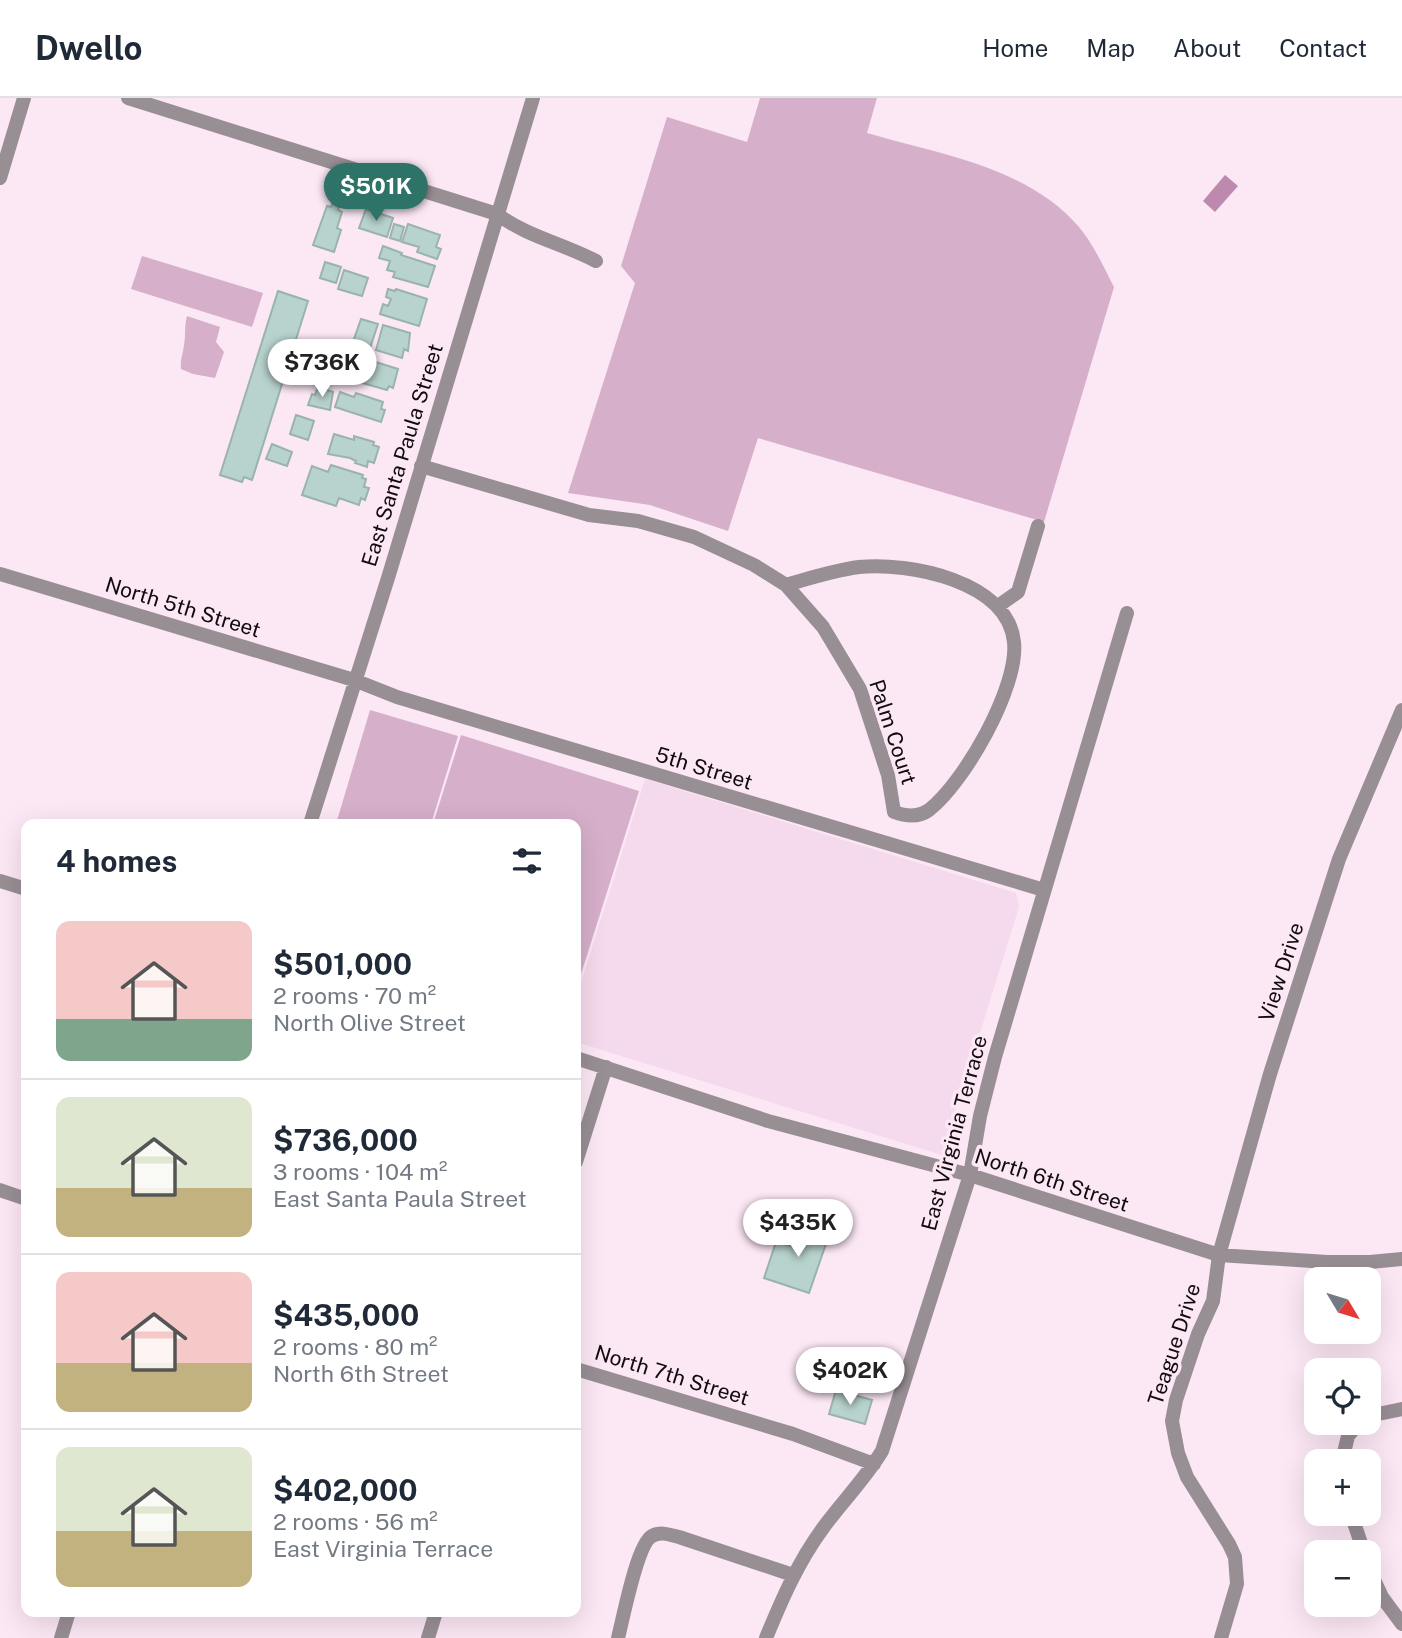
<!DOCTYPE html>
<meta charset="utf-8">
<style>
body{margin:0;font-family:"Public Sans",sans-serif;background:#f6f6f7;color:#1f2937;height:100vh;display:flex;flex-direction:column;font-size:26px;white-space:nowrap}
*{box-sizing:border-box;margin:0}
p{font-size:23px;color:#747a83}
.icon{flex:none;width:38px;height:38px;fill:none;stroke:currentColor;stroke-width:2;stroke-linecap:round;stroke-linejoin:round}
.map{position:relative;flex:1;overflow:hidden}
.drawer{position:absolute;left:21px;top:721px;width:560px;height:798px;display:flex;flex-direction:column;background:#fff;border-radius:14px;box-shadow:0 7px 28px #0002}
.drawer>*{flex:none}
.needle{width:46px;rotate:128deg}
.fabs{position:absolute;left:1304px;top:1169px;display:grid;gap:14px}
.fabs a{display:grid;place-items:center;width:77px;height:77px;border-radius:14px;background:#fff;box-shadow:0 7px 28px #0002;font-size:35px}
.price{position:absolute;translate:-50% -60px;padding:0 16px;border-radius:24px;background:#fff;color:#222;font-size:23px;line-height:46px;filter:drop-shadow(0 2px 4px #0008)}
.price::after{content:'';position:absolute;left:50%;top:42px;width:21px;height:16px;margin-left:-10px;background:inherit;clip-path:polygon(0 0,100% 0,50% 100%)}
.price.current{background:#2d7368;color:#fff}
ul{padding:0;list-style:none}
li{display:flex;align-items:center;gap:21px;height:175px;padding:0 35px}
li+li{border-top:2px solid #e0e1e3}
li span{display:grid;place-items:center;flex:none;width:196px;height:140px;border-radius:14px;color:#555}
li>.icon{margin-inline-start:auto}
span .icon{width:84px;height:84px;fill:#fffc;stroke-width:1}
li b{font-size:30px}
h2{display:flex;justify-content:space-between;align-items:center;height:84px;padding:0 35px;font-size:30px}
header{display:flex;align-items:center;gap:42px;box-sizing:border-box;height:98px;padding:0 35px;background:#fff;border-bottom:2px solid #e0e1e3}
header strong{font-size:33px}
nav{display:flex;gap:38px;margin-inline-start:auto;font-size:24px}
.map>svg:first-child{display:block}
</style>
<header>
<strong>Dwello</strong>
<nav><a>Home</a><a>Map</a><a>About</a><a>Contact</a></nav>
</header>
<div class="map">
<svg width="1402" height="1540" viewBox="0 0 1402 1540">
<rect width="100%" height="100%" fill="#fce7f5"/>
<path fill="#f5d9ec" d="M 645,681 L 1016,795 L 1019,809 L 942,1057 L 576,944 L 576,901 Z"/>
<path fill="#d6afca" d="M 760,0 L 877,0 L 867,35 C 939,56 1028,69 1079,129 C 1094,147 1103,168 1114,189 L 1044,424 L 758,340 L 728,433 L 650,407 L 568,395 L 635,185 L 621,168 L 667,19 L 747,44 Z
M 142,158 L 263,195 L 252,229 L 131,191 Z
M 187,218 L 220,229 L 216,244 L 224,254 L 215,280 L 193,276 L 181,271 C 180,262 183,256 184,247 C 186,237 184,229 187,218 Z
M 370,612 L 458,638 L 431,726 L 336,726 Z
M 461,637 L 639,693 L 576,892 L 576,726 L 433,726 Z"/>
<path fill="#be89af" d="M 1225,77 L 1238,88 L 1215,114 L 1203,103 Z"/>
<path fill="#b8d2cd" stroke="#99b3ad" stroke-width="2" d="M 332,106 L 339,109 L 338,112 L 342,114 L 337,130 L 341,132 L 334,154 L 313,147 L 327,108 L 331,109 Z
M 366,111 L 393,120 L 387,139 L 359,130 Z
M 394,126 L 404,129 L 400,143 L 390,140 Z
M 408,126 L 440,137 L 436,149 L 441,151 L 437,161 L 417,154 L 419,149 L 402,144 Z
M 383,148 L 402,155 L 401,157 L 435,168 L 428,189 L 393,179 L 395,174 L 387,172 L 390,163 L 379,160 Z
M 325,164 L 341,169 L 336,185 L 320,180 Z
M 344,172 L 368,180 L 362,198 L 338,191 Z
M 388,191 L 395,193 L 396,191 L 427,201 L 419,228 L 380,216 L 383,206 L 388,208 L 391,201 L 386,199 Z
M 278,193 L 308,203 L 252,382 L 244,379 L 242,384 L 220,377 Z
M 361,221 L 378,226 L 370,250 L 353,244 Z
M 383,227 L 410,235 L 408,253 L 404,251 L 402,260 L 376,252 Z
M 326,248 L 346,254 L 338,282 L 318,276 Z
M 363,260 L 398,271 L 393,290 L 389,288 L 387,292 L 352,282 L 355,274 L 358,275 Z
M 318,289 L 333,294 L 330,312 L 308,307 L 312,296 L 315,297 Z
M 340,294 L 354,299 L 356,295 L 383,304 L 381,311 L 385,312 L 381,324 L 335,309 Z
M 296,317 L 314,323 L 308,342 L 290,336 Z
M 334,336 L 354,342 L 354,338 L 374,344 L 373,347 L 379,349 L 374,365 L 368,363 L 367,369 L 355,365 L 356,363 L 350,360 L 328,356 Z
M 272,346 L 292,354 L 287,368 L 266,361 Z
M 331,367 L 363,377 L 362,380 L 366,381 L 364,389 L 369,390 L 365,402 L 361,400 L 359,407 L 339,400 L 336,408 L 302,397 L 312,368 L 328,374 Z
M 798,1126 L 829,1137 L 809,1195 L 764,1180 L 776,1144 L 791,1148 Z
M 836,1292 L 872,1302 L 865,1326 L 829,1316 Z"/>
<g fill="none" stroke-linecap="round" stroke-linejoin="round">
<path stroke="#988f95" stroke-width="14" d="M 128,0 L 497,116 C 526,138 564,146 596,163
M 0,80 L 24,0
M 421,368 L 589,417 L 638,423 L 694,439 L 754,467 L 786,487 L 823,529 L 860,591 L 888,677 L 894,714 C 905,718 918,720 929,712 C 964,685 1019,589 1014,544 C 1008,483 909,464 859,469 C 835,472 810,480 786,487
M 0,476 L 354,582 L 397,599 L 1044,792
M 998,508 L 1018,494 L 1038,428
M 310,726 L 388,480 L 533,0
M 0,783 L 26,791
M 576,960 L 768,1023 L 970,1077 L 1219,1157 L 1327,1164 L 1370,1164 L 1402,1161
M 576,1064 L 606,969
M 0,1092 L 26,1101
M 576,1271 L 793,1336 L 874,1366
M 1368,1318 L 1402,1311
M 1342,1363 L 1348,1338 L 1359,1325
M 1351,1416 L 1364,1454
M 1368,1469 L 1382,1499 L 1402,1526
M 61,1540 L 69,1514
M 428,1540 L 436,1514
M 618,1540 C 623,1521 637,1446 652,1438 C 661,1433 670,1437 679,1439 L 793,1477
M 766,1540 C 782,1501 798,1464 823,1430 C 842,1404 865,1381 882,1353 L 970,1077 L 980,1018 L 995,959 L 1127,515
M 1221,1540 L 1237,1486 L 1235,1459 L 1229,1446 L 1187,1379 L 1178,1355 L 1172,1323 L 1176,1302 L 1198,1236 L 1213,1203 L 1219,1157 L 1270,976 L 1339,761 L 1402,612"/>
</g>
<g text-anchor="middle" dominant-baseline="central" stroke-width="7" stroke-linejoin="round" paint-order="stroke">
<g font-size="21" fill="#110a0f" stroke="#fce7f5">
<text transform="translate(402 357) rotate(-73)">East Santa Paula Street</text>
<text transform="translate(183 509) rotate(17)">North 5th Street</text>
<text transform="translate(893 634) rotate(72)">Palm Court</text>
<text transform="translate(704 670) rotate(17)">5th Street</text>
<text transform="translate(1281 874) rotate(-72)">View Drive</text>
<text transform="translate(954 1035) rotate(-75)">East Virginia Terrace</text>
<text transform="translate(1052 1082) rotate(18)">North 6th Street</text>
<text transform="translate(1174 1246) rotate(-72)">Teague Drive</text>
<text transform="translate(672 1277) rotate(17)">North 7th Street</text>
</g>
</g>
</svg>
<div class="fabs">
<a><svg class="needle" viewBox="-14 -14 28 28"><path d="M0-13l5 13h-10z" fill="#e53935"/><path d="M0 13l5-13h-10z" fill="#747a83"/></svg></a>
<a><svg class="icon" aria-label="locate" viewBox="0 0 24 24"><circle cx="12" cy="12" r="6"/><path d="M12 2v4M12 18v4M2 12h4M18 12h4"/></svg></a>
<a>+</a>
<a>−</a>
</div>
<b class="price current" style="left:376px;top:125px">$501K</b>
<b class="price" style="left:322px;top:301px">$736K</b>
<b class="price" style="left:798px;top:1161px">$435K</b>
<b class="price" style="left:850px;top:1309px">$402K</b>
<section class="drawer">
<h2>4 homes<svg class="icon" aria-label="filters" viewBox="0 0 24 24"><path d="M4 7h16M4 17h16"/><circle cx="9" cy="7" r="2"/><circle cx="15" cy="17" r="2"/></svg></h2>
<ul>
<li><span style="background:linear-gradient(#f6c9c9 70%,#7fa58c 0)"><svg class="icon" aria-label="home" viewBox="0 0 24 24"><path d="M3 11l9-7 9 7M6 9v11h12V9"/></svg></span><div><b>$501,000</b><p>2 rooms · 70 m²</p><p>North Olive Street</p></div></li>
<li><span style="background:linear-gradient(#dfe7d0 65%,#c2b280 0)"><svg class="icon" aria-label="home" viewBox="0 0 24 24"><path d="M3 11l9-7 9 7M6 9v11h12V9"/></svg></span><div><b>$736,000</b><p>3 rooms · 104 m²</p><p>East Santa Paula Street</p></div></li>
<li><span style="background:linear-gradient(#f6c9c9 65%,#c2b280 0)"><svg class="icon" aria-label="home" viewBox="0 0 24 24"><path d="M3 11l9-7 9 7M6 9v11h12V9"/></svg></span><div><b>$435,000</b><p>2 rooms · 80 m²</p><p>North 6th Street</p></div></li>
<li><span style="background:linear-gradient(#dfe7d0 60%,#c2b280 0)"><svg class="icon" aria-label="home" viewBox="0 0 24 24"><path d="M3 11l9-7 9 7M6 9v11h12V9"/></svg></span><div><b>$402,000</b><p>2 rooms · 56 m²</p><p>East Virginia Terrace</p></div></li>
</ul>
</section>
</div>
